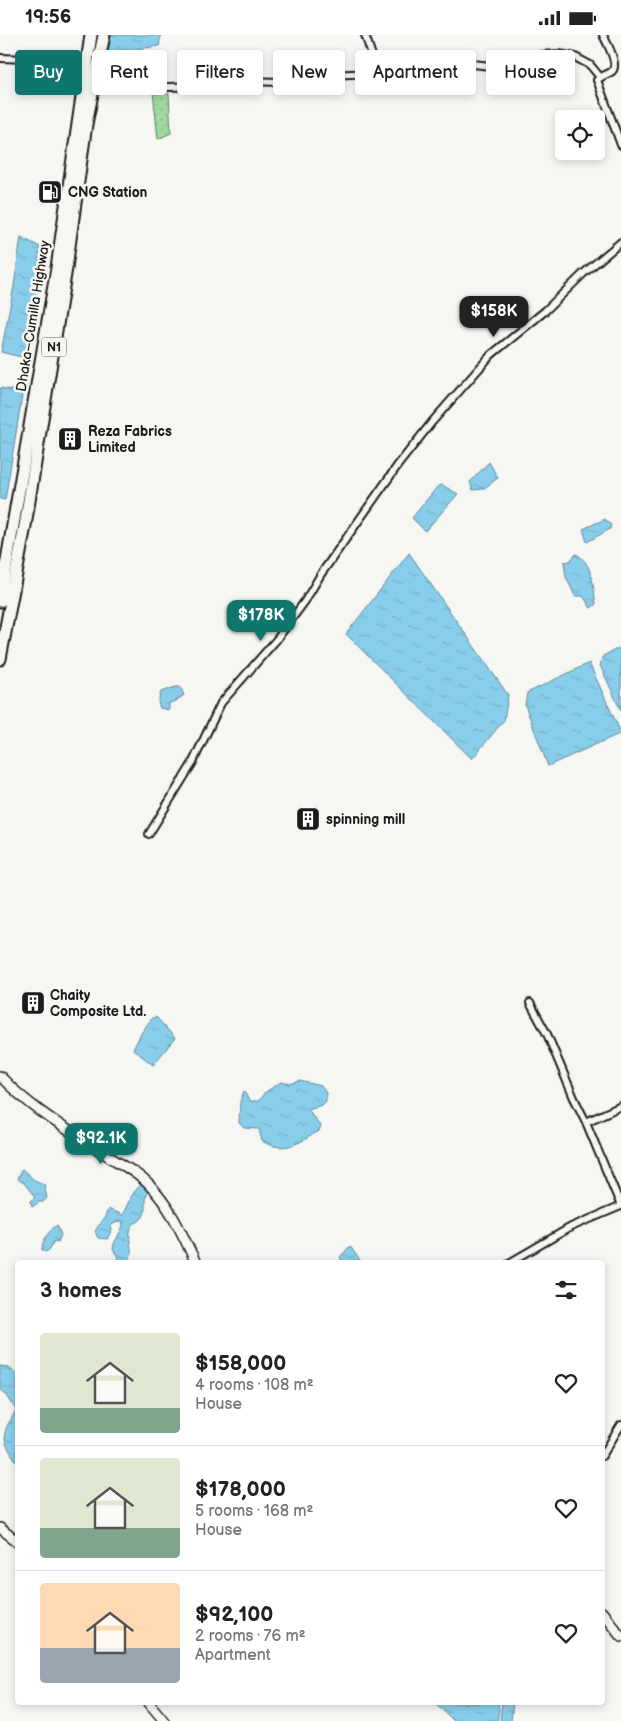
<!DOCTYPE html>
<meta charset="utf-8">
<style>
body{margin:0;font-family:"Balsamiq Sans",sans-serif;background:#f2f2f2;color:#222;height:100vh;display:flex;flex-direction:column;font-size:19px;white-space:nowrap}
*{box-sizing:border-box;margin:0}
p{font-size:16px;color:#767676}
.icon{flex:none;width:28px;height:28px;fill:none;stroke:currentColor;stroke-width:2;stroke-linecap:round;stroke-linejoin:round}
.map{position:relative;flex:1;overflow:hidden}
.side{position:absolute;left:15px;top:1225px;width:590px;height:445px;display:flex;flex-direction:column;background:#fff;border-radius:5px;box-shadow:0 2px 8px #0003}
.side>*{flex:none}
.guide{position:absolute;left:15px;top:15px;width:591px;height:45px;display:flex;gap:10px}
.tools{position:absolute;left:555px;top:75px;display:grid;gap:10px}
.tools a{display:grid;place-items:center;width:50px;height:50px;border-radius:5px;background:#fff;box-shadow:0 2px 8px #0003;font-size:25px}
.price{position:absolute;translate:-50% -42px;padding:0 11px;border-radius:10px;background:#0f766e;color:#fff;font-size:16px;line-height:32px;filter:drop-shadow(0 1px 2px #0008)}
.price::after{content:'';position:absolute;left:50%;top:30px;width:15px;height:11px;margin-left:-8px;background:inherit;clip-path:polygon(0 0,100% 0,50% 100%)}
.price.current{background:#222;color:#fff}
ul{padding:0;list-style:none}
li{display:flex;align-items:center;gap:15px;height:125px;padding:0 25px}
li+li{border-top:1px solid #e0e0e0}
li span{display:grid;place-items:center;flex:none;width:140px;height:100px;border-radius:5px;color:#555}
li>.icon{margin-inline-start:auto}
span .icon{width:60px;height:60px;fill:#fffc;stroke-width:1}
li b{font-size:21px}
h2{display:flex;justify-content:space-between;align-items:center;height:60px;padding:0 25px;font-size:21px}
.tag{padding:0 18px;border-radius:5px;background:#fff;box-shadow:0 2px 8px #0003;font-size:18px;line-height:45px}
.tag.current{background:#0f766e;color:#fff}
.status{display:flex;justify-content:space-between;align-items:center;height:35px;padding:0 25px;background:#fff;direction:ltr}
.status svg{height:14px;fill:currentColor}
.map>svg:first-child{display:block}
</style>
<div class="status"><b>19:56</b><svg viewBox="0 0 49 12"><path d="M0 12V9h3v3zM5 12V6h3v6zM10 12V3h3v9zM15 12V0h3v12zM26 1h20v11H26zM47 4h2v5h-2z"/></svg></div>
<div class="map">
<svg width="621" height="1686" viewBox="0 0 621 1686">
<defs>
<pattern id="grass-dots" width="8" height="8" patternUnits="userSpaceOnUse" patternTransform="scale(1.25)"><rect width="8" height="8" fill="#9edaa1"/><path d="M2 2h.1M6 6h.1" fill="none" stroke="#88ba8a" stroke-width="1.8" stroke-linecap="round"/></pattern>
<pattern id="water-ripples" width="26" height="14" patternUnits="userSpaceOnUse" patternTransform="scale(1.25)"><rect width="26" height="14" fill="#88ceea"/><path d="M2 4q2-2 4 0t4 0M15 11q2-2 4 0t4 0" fill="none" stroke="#75b0c8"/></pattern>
</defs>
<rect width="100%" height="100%" fill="#f6f6f2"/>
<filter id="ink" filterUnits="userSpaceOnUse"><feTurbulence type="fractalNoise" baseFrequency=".02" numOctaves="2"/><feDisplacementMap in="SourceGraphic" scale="10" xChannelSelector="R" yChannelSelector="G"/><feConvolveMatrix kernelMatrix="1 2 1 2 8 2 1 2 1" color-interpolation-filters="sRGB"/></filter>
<g filter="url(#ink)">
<path fill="url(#grass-dots)" stroke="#5d7b5e" d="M 153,56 L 169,59 L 171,98 L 158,104 Z"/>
<path fill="url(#water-ripples)" stroke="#5d8798" d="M 110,0 L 161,0 L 159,11 L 108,18 Z
M 21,202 L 40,212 L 36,258 L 25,323 L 1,317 L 14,251 Z
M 0,353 L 17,356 L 22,361 L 5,465 L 0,464 Z
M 489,427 L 498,443 L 483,454 L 473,455 L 470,447 Z
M 442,450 L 458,459 L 425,496 L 412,483 L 437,452 Z
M 605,484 L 611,490 L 610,494 L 587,507 L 583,494 Z
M 409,518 L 508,660 L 504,685 L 472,724 L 346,599 Z
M 576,519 C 593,528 593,551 596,569 L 591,573 L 583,561 L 575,561 L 566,542 L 564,527 L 570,526 Z
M 621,612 L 621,676 L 600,630 L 603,621 Z
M 589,628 L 621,698 L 548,731 L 525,670 L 527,658 Z
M 176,652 L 180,652 L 184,660 L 176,666 L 169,668 L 169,675 L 160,673 L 158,667 L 161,657 Z
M 156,982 L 175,1003 L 153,1030 L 133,1014 L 142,997 L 152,983 Z
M 300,1046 L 321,1051 L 326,1058 L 326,1066 L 322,1070 L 308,1074 L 321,1092 L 319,1096 C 299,1108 284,1119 262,1106 L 259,1094 L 244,1093 L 239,1088 L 240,1067 L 244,1056 L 249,1066 L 259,1066 L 264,1058 L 281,1047 L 290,1049 Z
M 22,1134 L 34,1145 L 44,1149 L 47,1163 L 43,1167 L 39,1167 L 32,1172 L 31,1166 L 35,1162 L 24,1148 L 17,1144 Z
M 143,1149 C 151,1154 145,1159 145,1166 C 145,1172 146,1179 141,1184 C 138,1188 134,1187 132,1191 C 125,1204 137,1218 127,1227 L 115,1227 L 119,1223 L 113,1215 L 114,1209 L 123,1191 L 122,1185 L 111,1190 L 112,1195 L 107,1204 L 98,1203 L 95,1196 L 105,1182 L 108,1174 L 122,1180 C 130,1167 130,1157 143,1149 Z
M 57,1190 L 61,1200 L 58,1207 L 54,1206 L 49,1215 L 46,1217 L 42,1215 C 42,1205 50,1195 57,1190 Z
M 350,1211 L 360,1226 L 361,1227 L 343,1227 L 340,1222 Z
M 0,1331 L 8,1332 L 17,1339 L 17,1428 C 12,1418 1,1407 6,1394 C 8,1388 13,1382 16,1375 L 6,1359 L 0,1354 Z
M 435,1668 L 498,1668 L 499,1675 L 497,1686 L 454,1686 Z
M 502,1668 L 513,1668 L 511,1686 L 500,1686 Z"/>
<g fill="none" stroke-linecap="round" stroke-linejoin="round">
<defs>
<path id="street" d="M 365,0 L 378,38
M 603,0 C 607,8 620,31 611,37 C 606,40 601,41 597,45 L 621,110
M 0,23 L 27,24 L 56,29 L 84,44
M 94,47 L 125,51 L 170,52 L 223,50 L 246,46 L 280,47 L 300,42 L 325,40 L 378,38 L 449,26 L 490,31 L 542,20 L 559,19 L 575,22 L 590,30 L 600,42
M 149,799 L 192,729 L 221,668 L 277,604 L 305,566 L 321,539 L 398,430 L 432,387 L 491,320 L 545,276 L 584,238 L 621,207
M 530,968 L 547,999 L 574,1063 L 586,1087
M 621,1171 L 586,1087 L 621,1071
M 509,1228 L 571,1192 L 621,1171
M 602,1421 L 621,1390"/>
<path id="secondary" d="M 0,1041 C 30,1073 68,1095 105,1119 C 120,1129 139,1138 151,1152 C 172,1174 183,1201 196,1228
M 0,1493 L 18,1507
M 602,1577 L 621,1601
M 149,1668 L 164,1686"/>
<path id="highway" d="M 0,566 L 57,233 L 91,0
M 0,624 L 25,491 L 66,233 L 86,89 L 104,0"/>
</defs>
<use href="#street" stroke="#1c1c1c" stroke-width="10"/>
<use href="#secondary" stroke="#1c1c1c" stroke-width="12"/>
<use href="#highway" stroke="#1c1c1c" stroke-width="15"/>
<use href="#street" stroke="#f6f6f2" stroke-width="6"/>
<use href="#secondary" stroke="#f6f6f2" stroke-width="9"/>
<use href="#highway" stroke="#f6f6f2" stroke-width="11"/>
</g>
</g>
<defs>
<symbol id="fuel-square" viewBox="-11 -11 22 22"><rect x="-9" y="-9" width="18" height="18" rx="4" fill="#1c1c1c" stroke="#f6f6f2"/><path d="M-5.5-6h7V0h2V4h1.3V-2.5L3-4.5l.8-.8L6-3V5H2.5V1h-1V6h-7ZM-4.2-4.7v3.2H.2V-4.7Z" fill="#fff"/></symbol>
<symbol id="building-square" viewBox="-11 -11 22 22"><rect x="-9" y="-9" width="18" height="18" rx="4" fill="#1c1c1c" stroke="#f6f6f2"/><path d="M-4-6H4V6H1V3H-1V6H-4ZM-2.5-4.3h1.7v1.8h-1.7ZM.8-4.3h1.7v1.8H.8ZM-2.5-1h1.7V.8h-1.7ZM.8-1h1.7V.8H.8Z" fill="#fff"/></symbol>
</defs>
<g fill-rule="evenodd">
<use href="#fuel-square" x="36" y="143" width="28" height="28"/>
<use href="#building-square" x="56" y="390" width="28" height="28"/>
<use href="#building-square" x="294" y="770" width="28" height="28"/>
<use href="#building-square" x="19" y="954" width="28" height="28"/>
</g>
<g text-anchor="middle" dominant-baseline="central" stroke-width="5" stroke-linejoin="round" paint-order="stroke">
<rect fill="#f6f6f2" stroke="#5d5d5c" stroke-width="1" x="41.5" y="302.5" width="25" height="19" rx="4"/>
<g font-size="12" font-weight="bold" fill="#1c1c1c">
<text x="54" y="312">N1</text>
</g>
<g font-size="14" font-weight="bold" fill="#1c1c1c" stroke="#f6f6f2" text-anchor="start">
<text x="68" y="157">CNG Station</text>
<text x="88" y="396">Reza Fabrics<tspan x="88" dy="16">Limited</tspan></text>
<text x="326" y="784">spinning mill</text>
<text x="50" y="960">Chaity<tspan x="50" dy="16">Composite Ltd.</tspan></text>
</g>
<g font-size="14" fill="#1c1c1c" stroke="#f6f6f2">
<text transform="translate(33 281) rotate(-81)">Dhaka–Cumilla Highway</text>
</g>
</g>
</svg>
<div class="tools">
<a><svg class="icon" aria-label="locate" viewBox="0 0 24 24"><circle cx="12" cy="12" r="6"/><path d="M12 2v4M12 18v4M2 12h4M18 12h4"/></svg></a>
</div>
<b class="price current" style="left:494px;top:303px">$158K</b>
<b class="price" style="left:261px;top:607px">$178K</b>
<b class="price" style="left:101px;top:1130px">$92.1K</b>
<div class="guide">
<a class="tag current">Buy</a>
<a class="tag">Rent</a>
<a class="tag">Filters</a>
<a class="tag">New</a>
<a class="tag">Apartment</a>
<a class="tag">House</a>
</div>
<section class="side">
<h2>3 homes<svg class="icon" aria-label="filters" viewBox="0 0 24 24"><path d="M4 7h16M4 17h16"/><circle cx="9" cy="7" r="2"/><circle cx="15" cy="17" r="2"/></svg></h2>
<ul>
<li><span style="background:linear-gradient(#dfe7d0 75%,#7fa58c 0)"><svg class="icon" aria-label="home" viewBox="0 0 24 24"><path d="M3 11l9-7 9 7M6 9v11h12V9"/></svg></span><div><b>$158,000</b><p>4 rooms · 108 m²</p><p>House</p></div><svg class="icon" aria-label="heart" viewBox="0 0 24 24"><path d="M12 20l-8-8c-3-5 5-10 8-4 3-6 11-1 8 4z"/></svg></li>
<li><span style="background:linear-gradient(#dfe7d0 70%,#7fa58c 0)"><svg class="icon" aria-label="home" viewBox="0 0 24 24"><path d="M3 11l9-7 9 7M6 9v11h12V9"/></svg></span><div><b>$178,000</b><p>5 rooms · 168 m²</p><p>House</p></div><svg class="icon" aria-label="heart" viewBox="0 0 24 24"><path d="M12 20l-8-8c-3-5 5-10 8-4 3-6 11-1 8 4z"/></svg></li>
<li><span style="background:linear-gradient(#ffd9b3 65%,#9aa5b1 0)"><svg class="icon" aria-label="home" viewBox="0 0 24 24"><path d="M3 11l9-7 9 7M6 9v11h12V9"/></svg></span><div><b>$92,100</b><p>2 rooms · 76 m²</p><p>Apartment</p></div><svg class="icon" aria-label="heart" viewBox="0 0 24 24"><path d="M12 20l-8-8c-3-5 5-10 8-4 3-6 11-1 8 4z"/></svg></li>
</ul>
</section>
</div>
